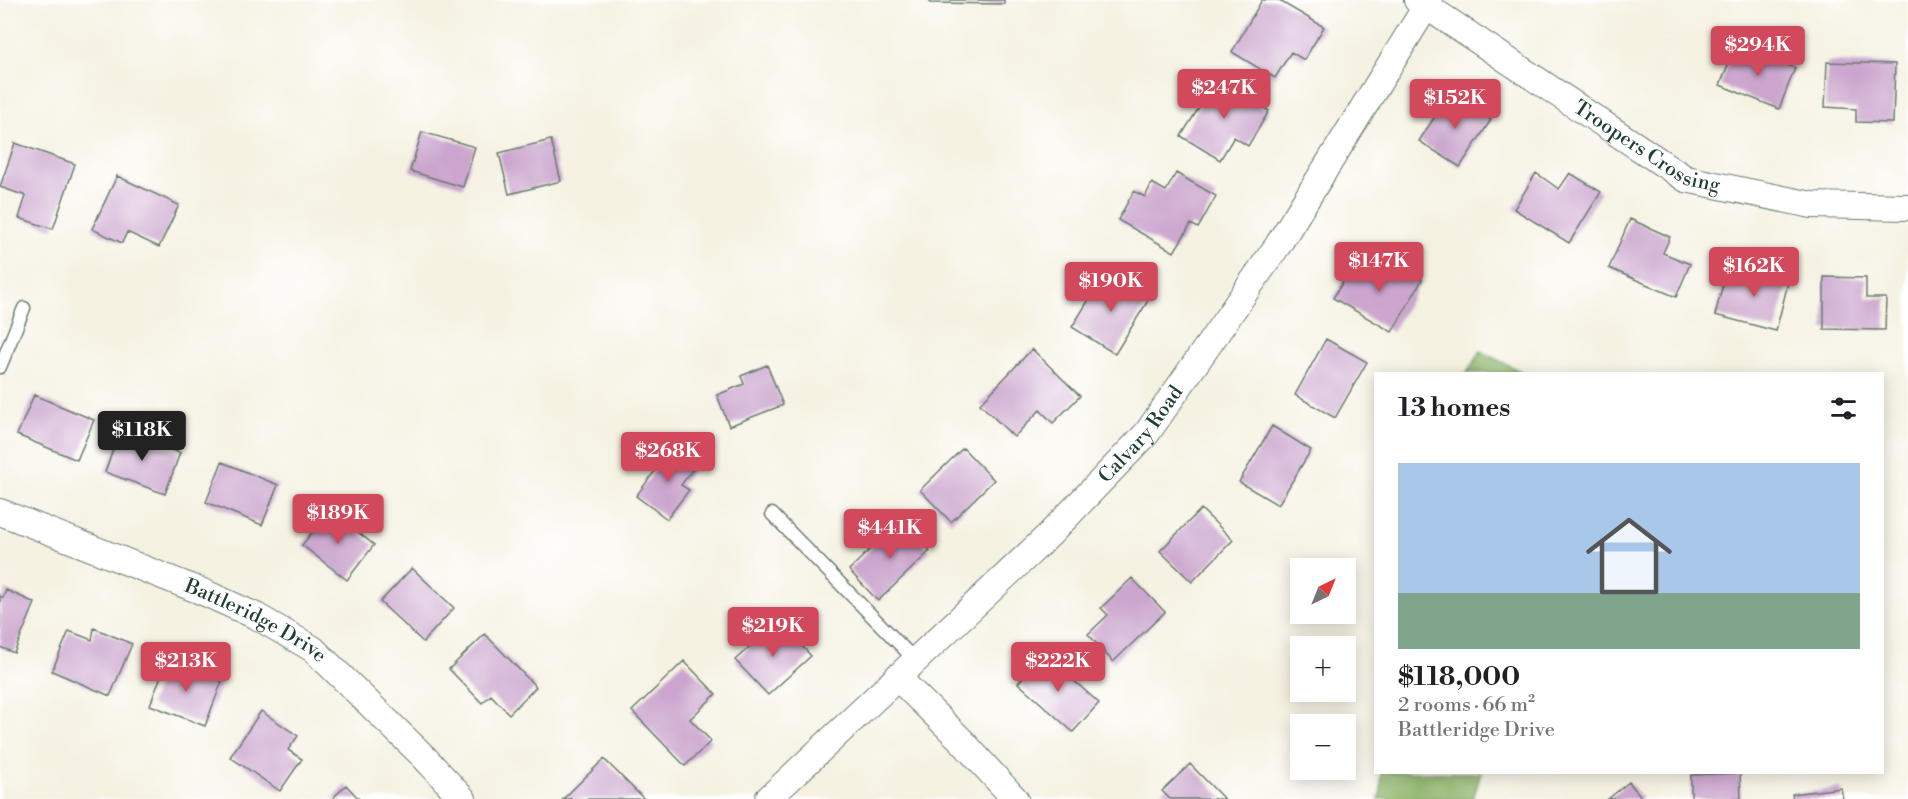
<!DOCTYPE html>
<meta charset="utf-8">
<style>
body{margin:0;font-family:"Libre Bodoni",serif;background:#f6f6f6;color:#202124;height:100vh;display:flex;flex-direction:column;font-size:22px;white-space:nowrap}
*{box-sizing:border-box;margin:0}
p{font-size:20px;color:#757577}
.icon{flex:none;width:33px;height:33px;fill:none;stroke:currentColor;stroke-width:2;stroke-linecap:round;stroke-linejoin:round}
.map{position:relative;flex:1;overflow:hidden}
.details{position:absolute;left:1374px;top:372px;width:510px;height:402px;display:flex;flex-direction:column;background:#fff;border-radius:0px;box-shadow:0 3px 15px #0003}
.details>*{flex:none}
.needle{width:39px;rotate:43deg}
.buttons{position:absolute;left:1290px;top:558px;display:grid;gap:12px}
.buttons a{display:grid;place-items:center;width:66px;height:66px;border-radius:0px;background:#fff;box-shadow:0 3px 15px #0003;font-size:30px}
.price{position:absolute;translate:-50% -51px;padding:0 14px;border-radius:6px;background:#d1495b;color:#fff;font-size:20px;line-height:39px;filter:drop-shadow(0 2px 3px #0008)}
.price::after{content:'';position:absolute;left:50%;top:36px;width:18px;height:14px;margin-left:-9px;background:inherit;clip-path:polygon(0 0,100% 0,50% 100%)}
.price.on{background:#222;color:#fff}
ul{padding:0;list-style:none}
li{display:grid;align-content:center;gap:12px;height:318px;padding:0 24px}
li+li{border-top:2px solid #e0e0e0}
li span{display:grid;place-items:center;height:186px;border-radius:0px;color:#555}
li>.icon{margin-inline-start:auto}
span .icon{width:108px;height:108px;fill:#fffc;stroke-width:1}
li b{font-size:26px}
h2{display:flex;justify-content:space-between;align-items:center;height:72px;padding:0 24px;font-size:26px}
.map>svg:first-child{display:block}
</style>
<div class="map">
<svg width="1908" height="799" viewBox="0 0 1908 799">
<rect width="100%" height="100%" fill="#fff"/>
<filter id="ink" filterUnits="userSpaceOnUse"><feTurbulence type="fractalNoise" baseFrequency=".0167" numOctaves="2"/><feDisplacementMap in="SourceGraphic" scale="12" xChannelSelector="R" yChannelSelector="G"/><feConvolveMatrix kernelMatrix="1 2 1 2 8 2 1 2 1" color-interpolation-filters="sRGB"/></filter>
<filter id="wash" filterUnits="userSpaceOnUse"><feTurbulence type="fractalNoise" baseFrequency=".008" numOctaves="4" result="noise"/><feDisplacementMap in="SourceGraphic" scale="24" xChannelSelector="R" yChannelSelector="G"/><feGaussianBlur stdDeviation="1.35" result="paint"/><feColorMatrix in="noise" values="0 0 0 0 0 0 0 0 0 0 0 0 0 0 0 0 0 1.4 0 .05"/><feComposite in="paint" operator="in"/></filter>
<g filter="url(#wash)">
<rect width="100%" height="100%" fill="#f5f2e2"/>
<path fill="#8fb66c" stroke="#577a50" stroke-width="1.5" d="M 1480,351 L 1524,373 L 1467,373 Z
M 1381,773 L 1381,772 L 1481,773 L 1473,799 L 1378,799 L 1381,791 Z"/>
<g id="blocks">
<path fill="#cba5ce" d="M 930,0 L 1004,0 L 1004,4 L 930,3 Z
M 1262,0 L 1278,0 L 1324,27 L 1304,60 L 1291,52 L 1275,78 L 1232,52 Z
M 1736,45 L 1795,68 L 1779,109 L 1720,85 Z
M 1827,62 L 1895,64 L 1893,123 L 1856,122 L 1856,109 L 1825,107 Z
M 1217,79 L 1269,111 L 1248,146 L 1234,137 L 1220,160 L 1181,136 Z
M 1450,93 L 1491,120 L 1460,167 L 1419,141 Z
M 422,132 L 475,147 L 463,187 L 410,171 Z
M 551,140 L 561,181 L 509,194 L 499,153 Z
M 15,143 L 75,164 L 53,229 L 19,218 L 26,196 L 0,187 Z
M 1176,173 L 1216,196 L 1198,228 L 1191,224 L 1174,252 L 1118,220 L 1134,191 L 1145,197 L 1152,183 L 1166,191 Z
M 1536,173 L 1559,189 L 1570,173 L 1601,192 L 1569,243 L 1514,209 Z
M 117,176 L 179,205 L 159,247 L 127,232 L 122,243 L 92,229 Z
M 1630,219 L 1670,237 L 1663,253 L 1690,264 L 1676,297 L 1609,268 Z
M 1381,257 L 1422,280 L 1392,332 L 1333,298 L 1353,265 L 1370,275 Z
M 1753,265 L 1790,275 L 1776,331 L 1715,315 L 1726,273 L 1749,279 Z
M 1106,272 L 1149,299 L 1115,354 L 1072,327 Z
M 1824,277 L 1866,278 L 1866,298 L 1886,298 L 1885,330 L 1824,329 Z
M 1326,339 L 1367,362 L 1335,418 L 1295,395 Z
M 1032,349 L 1080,396 L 1053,423 L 1040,410 L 1014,437 L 980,404 Z
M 767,365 L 783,405 L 729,426 L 717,395 L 744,384 L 741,376 Z
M 34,395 L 94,420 L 77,460 L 17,435 Z
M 1272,426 L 1311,450 L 1278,505 L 1239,482 Z
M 120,430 L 180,453 L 165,494 L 105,472 Z
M 674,446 L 697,464 L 681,485 L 689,490 L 667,519 L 636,496 Z
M 963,448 L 994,480 L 951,522 L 920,490 Z
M 222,462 L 278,485 L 262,525 L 206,502 Z
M 1201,509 L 1233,540 L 1192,582 L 1160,551 Z
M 330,510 L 374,545 L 347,580 L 302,545 Z
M 901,519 L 930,551 L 878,601 L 849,570 Z
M 412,568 L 454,608 L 423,642 L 380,602 Z
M 1132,578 L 1165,612 L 1113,662 L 1088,634 L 1108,615 L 1101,608 Z
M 6,590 L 35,603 L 14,653 L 0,647 L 0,596 L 3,598 Z
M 779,620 L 811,656 L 768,695 L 735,660 Z
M 94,628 L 132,644 L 110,696 L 52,671 L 69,631 L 92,640 Z
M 485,634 L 536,687 L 509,714 L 491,695 L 482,703 L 449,669 Z
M 1044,654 L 1099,703 L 1073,732 L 1018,683 Z
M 167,660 L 222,681 L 205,726 L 150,705 Z
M 684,661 L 716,694 L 690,719 L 711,741 L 685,766 L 632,711 Z
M 261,711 L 298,736 L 288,750 L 302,759 L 280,791 L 230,757 Z
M 604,759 L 644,799 L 563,799 Z
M 1190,764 L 1224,799 L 1170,799 L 1162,791 Z
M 1740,773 L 1741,799 L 1691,799 L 1691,775 Z
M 1629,782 L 1643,799 L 1608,799 Z
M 346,785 L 359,799 L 332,799 Z
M 1841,788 L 1843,799 L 1793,799 L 1792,794 Z"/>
</g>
</g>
<g filter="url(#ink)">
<use href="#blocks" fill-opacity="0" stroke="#6a7c71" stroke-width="1.5"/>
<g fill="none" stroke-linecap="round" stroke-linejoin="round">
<defs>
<path id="lane" d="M 0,367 L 24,308
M 772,514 L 915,660"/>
<g id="street">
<path id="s1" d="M 1417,0 L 1686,179 L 1812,205 L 1908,207"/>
<path id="s2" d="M 0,512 L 203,592 L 256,616 L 313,649 L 424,757 L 463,799"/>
<path d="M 897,677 L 961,740 L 1015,799"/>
<path id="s3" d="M 768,799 L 1049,535 L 1147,433 L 1278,245 L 1430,0"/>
</g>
</defs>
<use href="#lane" stroke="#6a7c71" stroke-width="15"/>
<use href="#street" stroke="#6a7c71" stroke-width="28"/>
<use href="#lane" stroke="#fff" stroke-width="12"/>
<use href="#street" stroke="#fff" stroke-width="26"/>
</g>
</g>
<g text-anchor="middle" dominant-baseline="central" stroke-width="6" stroke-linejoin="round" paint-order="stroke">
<g font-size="20" fill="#1f3d34" stroke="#fff">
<text stroke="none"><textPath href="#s1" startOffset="274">Troopers Crossing</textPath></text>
<text stroke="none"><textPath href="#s3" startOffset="522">Calvary Road</textPath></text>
<text stroke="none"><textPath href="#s2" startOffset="278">Battleridge Drive</textPath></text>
</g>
</g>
</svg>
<div class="buttons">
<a><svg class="needle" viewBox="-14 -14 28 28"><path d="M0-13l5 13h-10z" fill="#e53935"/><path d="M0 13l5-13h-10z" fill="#757577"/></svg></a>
<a>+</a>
<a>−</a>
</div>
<b class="price" style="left:1758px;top:77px">$294K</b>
<b class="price" style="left:1224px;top:120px">$247K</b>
<b class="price" style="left:1455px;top:130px">$152K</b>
<b class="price" style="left:1379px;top:293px">$147K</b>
<b class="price" style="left:1754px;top:298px">$162K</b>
<b class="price" style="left:1111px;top:313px">$190K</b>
<b class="price on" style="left:142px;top:462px">$118K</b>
<b class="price" style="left:668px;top:483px">$268K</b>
<b class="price" style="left:338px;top:545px">$189K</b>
<b class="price" style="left:890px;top:560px">$441K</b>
<b class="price" style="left:773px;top:658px">$219K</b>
<b class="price" style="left:186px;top:693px">$213K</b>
<b class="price" style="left:1058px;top:693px">$222K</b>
<section class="details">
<h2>13 homes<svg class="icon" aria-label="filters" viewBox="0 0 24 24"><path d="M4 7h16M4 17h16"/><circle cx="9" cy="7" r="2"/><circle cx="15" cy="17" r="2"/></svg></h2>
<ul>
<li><span style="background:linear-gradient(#a9c7e8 70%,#7fa58c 0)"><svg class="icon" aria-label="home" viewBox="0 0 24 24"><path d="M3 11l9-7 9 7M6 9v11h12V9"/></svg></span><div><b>$118,000</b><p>2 rooms · 66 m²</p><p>Battleridge Drive</p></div></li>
</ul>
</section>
</div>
